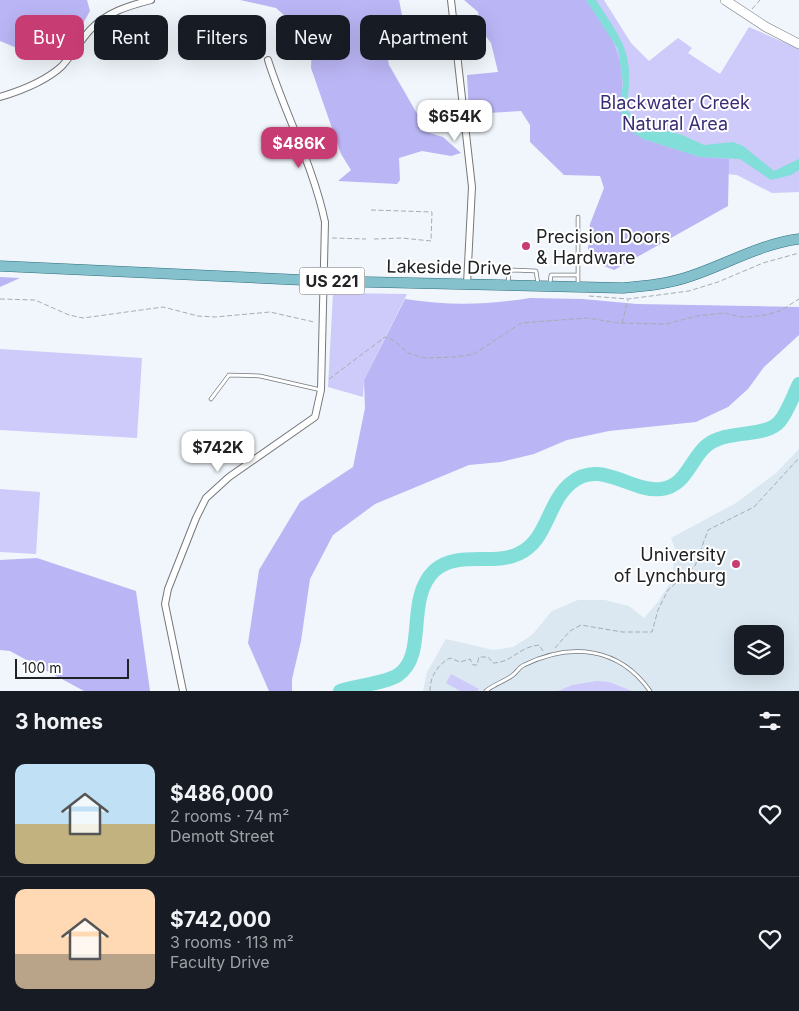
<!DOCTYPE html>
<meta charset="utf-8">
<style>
body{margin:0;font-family:Inter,sans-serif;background:#242831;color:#f1f3f6;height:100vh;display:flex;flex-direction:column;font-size:19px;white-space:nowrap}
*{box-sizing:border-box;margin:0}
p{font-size:16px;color:#9ea1a6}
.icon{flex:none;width:28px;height:28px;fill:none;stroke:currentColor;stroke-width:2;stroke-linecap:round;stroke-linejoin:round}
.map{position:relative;height:691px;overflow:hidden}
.panel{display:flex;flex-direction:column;background:#171b24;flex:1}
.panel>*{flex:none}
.hud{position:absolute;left:15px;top:15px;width:500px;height:45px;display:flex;gap:10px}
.buttons{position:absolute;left:734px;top:625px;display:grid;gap:10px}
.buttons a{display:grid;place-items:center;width:50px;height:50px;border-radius:10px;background:#171b24;box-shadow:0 5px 20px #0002;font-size:25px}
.scale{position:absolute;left:15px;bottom:12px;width:114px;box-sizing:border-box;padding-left:5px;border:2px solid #202224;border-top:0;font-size:14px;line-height:18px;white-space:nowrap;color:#202224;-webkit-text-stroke:4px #fff;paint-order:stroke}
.price{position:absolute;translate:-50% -42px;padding:0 11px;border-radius:10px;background:#fff;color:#222;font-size:16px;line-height:32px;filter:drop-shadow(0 1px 2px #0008)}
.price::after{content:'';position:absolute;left:50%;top:30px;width:15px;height:11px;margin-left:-8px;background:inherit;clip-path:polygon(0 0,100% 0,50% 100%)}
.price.current{background:#c73c72;color:#fff}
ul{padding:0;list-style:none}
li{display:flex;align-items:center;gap:15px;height:125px;padding:0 15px}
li+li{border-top:1px solid #363941}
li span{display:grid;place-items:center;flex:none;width:140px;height:100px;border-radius:10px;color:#555}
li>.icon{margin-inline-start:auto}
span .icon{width:60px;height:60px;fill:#fffc;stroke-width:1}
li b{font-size:21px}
h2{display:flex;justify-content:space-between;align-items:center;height:60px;padding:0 15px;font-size:21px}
.chip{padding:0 18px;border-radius:10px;background:#171b24;box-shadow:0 5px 20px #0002;font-size:18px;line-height:45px}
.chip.current{background:#c73c72;color:#fff}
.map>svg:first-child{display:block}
</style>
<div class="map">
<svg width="799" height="691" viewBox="0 0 799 691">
<rect width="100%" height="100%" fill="#f0f6fb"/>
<path fill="#dbe8f1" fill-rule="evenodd" d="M 799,449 L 799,691 L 423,691 L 427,672 L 446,639 L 493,650 L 513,647 L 532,635 L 552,611 L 578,600 L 605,600 L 629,606 L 644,618 L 658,602 L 672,580 L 675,549 L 671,538 L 736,503 L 776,473 ZM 742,634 L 775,634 L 775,666 L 742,666 Z"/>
<path fill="#cecafa" d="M 567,0 L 604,0 L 631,43 L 649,61 L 678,38 L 692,48 L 688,53 L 720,74 L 749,27 L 799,49 L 799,192 L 772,193 L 737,175 L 650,167 Z
M 333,293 L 407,294 L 364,380 L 363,397 L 328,387 Z
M 0,349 L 142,358 L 137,438 L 0,430 Z
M 0,489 L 40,492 L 36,554 L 0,552 Z
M 451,674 L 479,689 L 477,691 L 460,691 L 446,683 Z
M 597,681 L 609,682 L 632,691 L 558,691 L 572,685 Z"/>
<path fill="#bab5f4" d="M 0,0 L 87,0 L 90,11 L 76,36 L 41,58 L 0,41 Z
M 240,0 L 399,0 L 404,25 L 402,34 L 385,42 L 389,65 L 419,117 L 420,130 L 443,137 L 461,153 L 451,156 L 422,151 L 399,158 L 400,180 L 397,184 L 338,181 L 351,170 L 341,154 L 311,68 L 312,40 L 276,8 Z
M 464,0 L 586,0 C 613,35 628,61 620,106 L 643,139 L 700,157 L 729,159 L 728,206 L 614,270 L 594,262 L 588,249 L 590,224 L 604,188 L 600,176 L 564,175 L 530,142 L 530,125 L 521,111 L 469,114 L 467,75 L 498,72 L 491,43 L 481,30 L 478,12 Z
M 0,277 L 20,278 L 0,287 Z
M 530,298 L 583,299 L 637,304 L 799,307 L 799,335 L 764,367 L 748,389 L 728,407 L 696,422 L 609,431 L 567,440 L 534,454 L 501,462 L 469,465 L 375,504 L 333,535 L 310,579 L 301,641 L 292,679 L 292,691 L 269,691 L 248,643 L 259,570 L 300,502 L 353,467 L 365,408 L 364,380 L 405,299 C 449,306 486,305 530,298 Z
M 37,558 L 136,591 L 150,691 L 84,691 L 10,651 L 0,650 L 0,560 Z"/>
<path fill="#82ded8" d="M 586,0 L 596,0 C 625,45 635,54 626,110 L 634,117 L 651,126 L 682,135 L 704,145 L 733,142 L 743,146 L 774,171 L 799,159 L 799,170 L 791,175 L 771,180 L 740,159 L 700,157 L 643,139 L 631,131 L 622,114 L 620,106 L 623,83 L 618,49 Z"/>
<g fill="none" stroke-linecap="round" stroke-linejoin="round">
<path stroke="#82ded8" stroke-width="2.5" d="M 358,691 L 359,687"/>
<path stroke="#82ded8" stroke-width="14" d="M 340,691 C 356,685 384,684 398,675 C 428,655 405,599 434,571 C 456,550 493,566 518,554 C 548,541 547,502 571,483 C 600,458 632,493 661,489 C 686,486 690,460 706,446 C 728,428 765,439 780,421 C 788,411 793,396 799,384"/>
<defs>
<path id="lane" d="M 550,283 L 551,275 L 578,275
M 508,284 L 509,272 L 513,270 L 536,271 L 538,284
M 578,286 L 578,217
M 211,399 L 229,375 L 260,376 L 321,390
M 486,691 C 494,684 504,682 513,675 C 517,672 519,667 524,665 C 571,642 619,647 650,691"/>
<path id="street" d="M 451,0 L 472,187 L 467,284
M 0,97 C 20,91 46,81 62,66 C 72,55 80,41 90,30 C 107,12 128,6 151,0
M 183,691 L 165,604 L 168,589 L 196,518 L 206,498 L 229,477 L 315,417 L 321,390 L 325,222 C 313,165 285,114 268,60"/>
<path id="secondary" d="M 725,0 L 766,27 L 799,44"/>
<path id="primary" d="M 0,266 L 324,281 L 623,288 C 646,286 668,284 691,276 C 727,264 760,244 799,239"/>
</defs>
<use href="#lane" stroke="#73787c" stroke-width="4.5"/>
<use href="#street" stroke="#73787c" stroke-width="8"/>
<use href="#secondary" stroke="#73787c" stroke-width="10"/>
<use href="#primary" stroke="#2d6e7c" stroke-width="11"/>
<path stroke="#a7acb0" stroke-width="1" stroke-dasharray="5 2.5" stroke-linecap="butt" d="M 752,9 L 760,0
M 371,210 L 432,212 L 431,241 L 402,238 L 374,239
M 332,238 L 366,239
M 589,296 L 628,299 L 689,291 L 718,282 L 763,263 L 799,253
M 0,299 L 35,300 L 69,315 L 83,318 L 163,307 L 198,316 L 215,317 L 270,312 L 314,322
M 622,323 L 628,300
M 329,379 L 385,337 L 395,341 L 408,353 L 424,358 L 456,357 L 474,354 L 521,323 L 587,318 L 619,323 L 666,324 L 697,316 L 724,313 L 741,317 L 761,316 L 780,311 L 799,299
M 555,648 L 570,631 L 581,625 L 622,632 L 652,632 L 658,610 L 668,590 L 695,566 L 708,530 L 754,507 L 799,458
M 430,691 C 430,677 437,665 450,658 L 460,662 L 470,659 L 473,665 L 477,665 L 479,657 L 488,657 L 493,663 C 514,662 516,648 539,645 L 543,651"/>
<use href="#lane" stroke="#fff" stroke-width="3"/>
<use href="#street" stroke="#fff" stroke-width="6"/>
<use href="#secondary" stroke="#fff" stroke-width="9"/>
<use href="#primary" stroke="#85c1cd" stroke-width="10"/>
</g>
<g fill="#c73c72" stroke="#fff" stroke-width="2">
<circle cx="526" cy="246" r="5"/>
<circle cx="736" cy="564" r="5"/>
</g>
<g text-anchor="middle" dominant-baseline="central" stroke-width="4" stroke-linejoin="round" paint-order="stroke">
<rect fill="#fff" stroke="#636466" stroke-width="1" x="299.5" y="267.5" width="65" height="27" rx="4"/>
<g font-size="16" font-weight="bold" fill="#202224">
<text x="332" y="281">US 221</text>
</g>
<g font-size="18" fill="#3b2d75" stroke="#fff">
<text x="675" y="102">Blackwater Creek<tspan x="675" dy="21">Natural Area</tspan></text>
</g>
<g font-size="18" fill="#202224" stroke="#fff" text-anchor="start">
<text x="536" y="236">Precision Doors<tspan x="536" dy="21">&amp; Hardware</tspan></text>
<text x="726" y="554" text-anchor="end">University<tspan x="726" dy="21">of Lynchburg</tspan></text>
</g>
<g font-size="18" fill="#202224" stroke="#fff">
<text transform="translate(449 267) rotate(1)">Lakeside Drive</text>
</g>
</g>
</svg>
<div class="buttons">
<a><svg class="icon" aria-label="layers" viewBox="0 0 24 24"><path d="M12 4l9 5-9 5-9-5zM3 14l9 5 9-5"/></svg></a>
</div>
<div class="scale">100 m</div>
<b class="price" style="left:455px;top:142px">$654K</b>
<b class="price current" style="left:299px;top:169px">$486K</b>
<b class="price" style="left:218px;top:473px">$742K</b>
<div class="hud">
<a class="chip current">Buy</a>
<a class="chip">Rent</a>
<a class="chip">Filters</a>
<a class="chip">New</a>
<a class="chip">Apartment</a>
</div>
</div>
<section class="panel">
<h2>3 homes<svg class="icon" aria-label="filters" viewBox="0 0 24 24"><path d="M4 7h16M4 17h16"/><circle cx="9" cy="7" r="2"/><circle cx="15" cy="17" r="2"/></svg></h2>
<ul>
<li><span style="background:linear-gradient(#bfe0f5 60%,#c2b280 0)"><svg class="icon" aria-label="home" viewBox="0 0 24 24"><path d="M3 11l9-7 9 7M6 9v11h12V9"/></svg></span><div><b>$486,000</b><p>2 rooms · 74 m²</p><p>Demott Street</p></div><svg class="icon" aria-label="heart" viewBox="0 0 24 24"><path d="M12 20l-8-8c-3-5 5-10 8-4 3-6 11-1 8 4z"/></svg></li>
<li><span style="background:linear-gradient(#ffd9b3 65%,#b9a48a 0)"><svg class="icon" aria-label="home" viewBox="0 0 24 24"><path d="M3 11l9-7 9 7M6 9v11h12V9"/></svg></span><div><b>$742,000</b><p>3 rooms · 113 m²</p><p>Faculty Drive</p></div><svg class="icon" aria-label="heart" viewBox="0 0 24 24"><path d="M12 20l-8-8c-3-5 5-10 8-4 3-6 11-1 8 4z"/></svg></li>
</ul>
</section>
